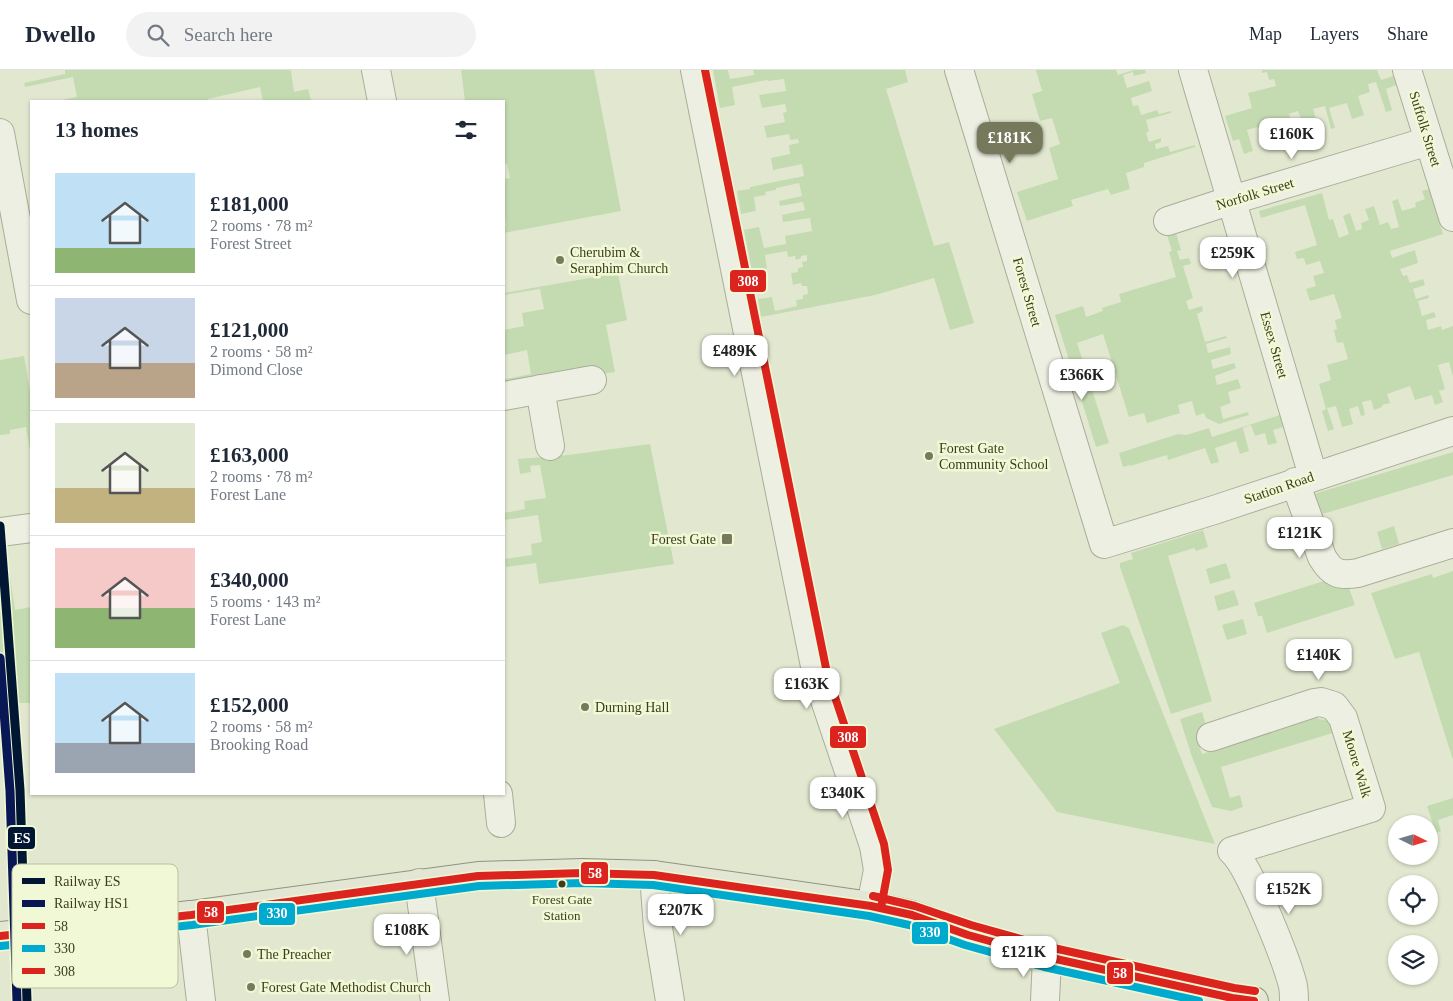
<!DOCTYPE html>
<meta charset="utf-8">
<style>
body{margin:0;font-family:"Times New Roman",serif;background:#f2f2f3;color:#1f2937;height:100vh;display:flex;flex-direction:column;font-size:19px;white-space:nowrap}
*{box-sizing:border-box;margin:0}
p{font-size:16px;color:#747a83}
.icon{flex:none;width:28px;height:28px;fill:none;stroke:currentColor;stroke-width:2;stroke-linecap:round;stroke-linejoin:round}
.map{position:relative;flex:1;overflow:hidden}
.details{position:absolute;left:30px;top:30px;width:475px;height:695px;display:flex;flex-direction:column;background:#fff;border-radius:0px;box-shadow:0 1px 4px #0004}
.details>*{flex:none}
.needle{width:32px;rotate:95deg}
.tools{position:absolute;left:1388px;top:745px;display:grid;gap:10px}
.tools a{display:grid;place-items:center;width:50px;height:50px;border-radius:50%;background:#fff;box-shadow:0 1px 4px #0004;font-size:25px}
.price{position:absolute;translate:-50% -42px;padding:0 11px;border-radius:10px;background:#fff;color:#222;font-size:16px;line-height:32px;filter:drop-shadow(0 1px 2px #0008)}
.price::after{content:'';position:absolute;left:50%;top:30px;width:15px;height:11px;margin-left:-8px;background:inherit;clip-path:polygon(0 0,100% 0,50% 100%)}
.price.active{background:#77795c;color:#fff}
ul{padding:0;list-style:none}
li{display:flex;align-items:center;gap:15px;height:125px;padding:0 25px}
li+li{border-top:1px solid #e0e1e3}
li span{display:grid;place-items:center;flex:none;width:140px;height:100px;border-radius:0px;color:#555}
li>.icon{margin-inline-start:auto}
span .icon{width:60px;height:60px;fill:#fffc;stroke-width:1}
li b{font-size:21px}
h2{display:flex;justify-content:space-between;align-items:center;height:60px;padding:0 25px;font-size:21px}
header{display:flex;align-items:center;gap:30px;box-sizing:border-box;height:70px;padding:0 25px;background:#fff;border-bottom:1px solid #e0e1e3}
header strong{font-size:24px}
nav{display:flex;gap:28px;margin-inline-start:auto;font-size:18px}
.search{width:350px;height:45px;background:#f2f2f3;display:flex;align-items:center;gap:12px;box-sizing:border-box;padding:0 18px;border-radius:28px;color:#747a83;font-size:19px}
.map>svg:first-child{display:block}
</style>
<header>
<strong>Dwello</strong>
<div class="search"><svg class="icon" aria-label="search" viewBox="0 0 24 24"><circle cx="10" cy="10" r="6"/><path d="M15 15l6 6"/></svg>Search here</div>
<nav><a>Map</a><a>Layers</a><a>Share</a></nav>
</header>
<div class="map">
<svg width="1453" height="931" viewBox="0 0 1453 931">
<rect width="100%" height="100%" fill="#e2e8d0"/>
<path fill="#c4dbb1" d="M 65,0 L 292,0 L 291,1 L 294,22 L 308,19 L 311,30 L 304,31 L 263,31 L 260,17 L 208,29 L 208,31 L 57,31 L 77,27 L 73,7 L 25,17 L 24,13 L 65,4 Z
M 461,0 L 594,0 L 621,141 L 504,163 L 504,157 L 506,156 L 504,141 L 504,109 L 510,108 L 507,94 L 504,94 L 504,31 L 465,31 Z
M 713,0 L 728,0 L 730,9 L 754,5 L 753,0 L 905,0 L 908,12 L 886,19 L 934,176 L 949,172 L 974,253 L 950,260 L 934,208 L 875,225 L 761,247 L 758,229 L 772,227 L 775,241 L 797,236 L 796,230 L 803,229 L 803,225 L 808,224 L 807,216 L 802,216 L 801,213 L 793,215 L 791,203 L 798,202 L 798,198 L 803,197 L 802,192 L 807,191 L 807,185 L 801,186 L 801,188 L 796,190 L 795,186 L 788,187 L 787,181 L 765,185 L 767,198 L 752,201 L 744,160 L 759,157 L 764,178 L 786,174 L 785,166 L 812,161 L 810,148 L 783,152 L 782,145 L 805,140 L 803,132 L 780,136 L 779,131 L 802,126 L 799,113 L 776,118 L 776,120 L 765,122 L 766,125 L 754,127 L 756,141 L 741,144 L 737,121 L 750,119 L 750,117 L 804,106 L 802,94 L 773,100 L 771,88 L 790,84 L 789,75 L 799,73 L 798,69 L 790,70 L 789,64 L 767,68 L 764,56 L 785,52 L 783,43 L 787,42 L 785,34 L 762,38 L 759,25 L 786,21 L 784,9 L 768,11 L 767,10 L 732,17 L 735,35 L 720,38 Z
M 1036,0 L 1116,0 L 1118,5 L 1134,0 L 1145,0 L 1146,3 L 1134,6 L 1133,2 L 1123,5 L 1127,18 L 1149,11 L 1152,21 L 1131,28 L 1133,36 L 1138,35 L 1141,45 L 1157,40 L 1159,44 L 1171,41 L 1171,43 L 1146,50 L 1149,61 L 1146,63 L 1149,72 L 1161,68 L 1161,72 L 1155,74 L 1156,79 L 1168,76 L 1170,82 L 1195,75 L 1195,77 L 1144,93 L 1144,97 L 1126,103 L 1130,119 L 1111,125 L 1108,119 L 1071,130 L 1073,136 L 1027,151 L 1017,122 L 1058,109 L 1049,78 L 1060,74 L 1052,48 L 1040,51 L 1032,24 L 1042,21 Z
M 1262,0 L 1377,0 L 1381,10 L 1393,6 L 1396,15 L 1386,19 L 1392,40 L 1386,42 L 1376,12 L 1368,14 L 1370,22 L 1358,26 L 1364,45 L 1352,49 L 1347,33 L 1329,38 L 1335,58 L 1331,59 L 1325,36 L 1313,39 L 1320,62 L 1313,65 L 1307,48 L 1301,49 L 1298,41 L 1289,44 L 1296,68 L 1286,72 L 1282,62 L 1275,64 L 1271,54 L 1258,58 L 1257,57 L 1247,60 L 1253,81 L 1244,84 L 1239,69 L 1233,71 L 1225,46 L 1252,38 L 1248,23 L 1276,16 L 1274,9 L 1269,10 L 1267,2 L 1262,3 Z
M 1429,119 L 1443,164 L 1390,181 L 1392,188 L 1415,180 L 1418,193 L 1400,199 L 1403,206 L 1407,205 L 1410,213 L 1423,209 L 1425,215 L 1413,219 L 1416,229 L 1428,225 L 1429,228 L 1418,231 L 1422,246 L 1434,242 L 1436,247 L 1426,250 L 1428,260 L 1441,256 L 1442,260 L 1453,256 L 1453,307 L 1449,292 L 1438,295 L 1445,319 L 1439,321 L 1443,332 L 1435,335 L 1432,325 L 1415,330 L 1410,316 L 1387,324 L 1390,333 L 1382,335 L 1382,337 L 1374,340 L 1371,330 L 1362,332 L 1365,345 L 1361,346 L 1358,336 L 1349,339 L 1353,354 L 1342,357 L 1336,336 L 1327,338 L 1334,359 L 1328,361 L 1322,341 L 1326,339 L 1319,314 L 1331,310 L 1327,295 L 1348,289 L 1343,272 L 1337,273 L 1334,260 L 1337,259 L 1335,250 L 1342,248 L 1334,224 L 1310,231 L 1306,219 L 1316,216 L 1313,206 L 1324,203 L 1320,191 L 1306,195 L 1304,188 L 1297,189 L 1295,182 L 1317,175 L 1305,135 L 1261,148 L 1259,141 L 1322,123 L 1329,150 L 1333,149 L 1339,168 L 1349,164 L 1343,146 L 1350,143 L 1356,161 L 1362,159 L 1361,153 L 1369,150 L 1365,139 L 1374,136 L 1380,155 L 1388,152 L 1391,159 L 1399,157 L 1392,131 L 1398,129 L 1402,141 L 1416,137 L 1415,133 L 1425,129 L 1422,121 Z
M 1176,163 L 1181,180 L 1177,181 L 1180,190 L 1189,188 L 1191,194 L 1183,196 L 1193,228 L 1186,231 L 1189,240 L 1202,236 L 1203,241 L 1197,244 L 1205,272 L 1226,266 L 1227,268 L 1206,274 L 1208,283 L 1230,277 L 1231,284 L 1211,290 L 1213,299 L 1234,293 L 1236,298 L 1215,306 L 1217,315 L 1238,309 L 1241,318 L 1228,322 L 1231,333 L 1220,337 L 1223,349 L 1248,342 L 1249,345 L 1219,354 L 1206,348 L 1204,343 L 1196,346 L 1192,331 L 1178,335 L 1180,343 L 1147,353 L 1144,343 L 1129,347 L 1103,264 L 1077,273 L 1109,373 L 1096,377 L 1055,245 L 1083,236 L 1086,247 L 1103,241 L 1102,238 L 1121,232 L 1119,224 L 1176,207 L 1169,182 L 1172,181 L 1167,165 Z
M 618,203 L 627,250 L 606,255 L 615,302 L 507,319 L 505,309 L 531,304 L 527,280 L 504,285 L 504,260 L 524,256 L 522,243 L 544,239 L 540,219 L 504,225 L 504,223 Z
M 24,286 L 31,327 L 31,387 L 26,357 L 10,360 L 10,364 L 0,365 L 0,290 Z
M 1280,345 L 1283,357 L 1273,360 L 1277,373 L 1268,375 L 1265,363 L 1255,366 L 1251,355 L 1243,358 L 1249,381 L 1240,384 L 1236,371 L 1215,378 L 1219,392 L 1211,394 L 1205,378 L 1168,390 L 1167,385 L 1130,396 L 1130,395 L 1123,397 L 1119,383 L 1178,364 L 1186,365 L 1209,358 L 1212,367 Z
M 650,374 L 674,494 L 539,514 L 536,493 L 506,497 L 505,489 L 532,485 L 531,474 L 542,472 L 538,445 L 504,450 L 504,443 L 525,439 L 524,431 L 546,428 L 540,395 L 530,396 L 531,402 L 520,404 L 518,389 L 568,385 Z
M 1453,382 L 1453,405 L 1316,446 L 1310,425 Z
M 1394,456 L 1399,474 L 1382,479 L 1377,462 Z
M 1203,460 L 1208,477 L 1196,481 L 1194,478 L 1168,486 L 1212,631 L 1171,644 L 1120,497 L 1120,493 L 1133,489 L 1131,483 Z
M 1226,493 L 1231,508 L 1210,514 L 1206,499 Z
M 5,500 L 9,500 L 15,540 L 31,537 L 31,633 L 0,633 L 0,541 L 7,541 Z
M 1453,501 L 1453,690 L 1419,582 L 1395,589 L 1371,523 L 1432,504 L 1433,508 Z
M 1324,511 L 1348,515 L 1355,535 L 1267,563 L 1262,546 L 1258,546 L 1254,533 Z
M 1234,520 L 1239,535 L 1218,541 L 1214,526 Z
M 1243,549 L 1247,564 L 1227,570 L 1222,555 Z
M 1123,555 L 1129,558 L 1215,774 L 1057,742 L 994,659 L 1120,613 L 1101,563 Z
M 1202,642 L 1210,669 L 1198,673 L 1202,684 L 1316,648 L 1328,651 L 1336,662 L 1221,697 L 1230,728 L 1240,725 L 1243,737 L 1231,741 L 1212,737 L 1192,687 L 1180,649 Z
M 1453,728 L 1453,745 L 1438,750 L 1441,761 L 1436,763 L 1427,736 Z"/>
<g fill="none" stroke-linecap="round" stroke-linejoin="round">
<defs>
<path id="minor" d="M 376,0 L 382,31
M 695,0 L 817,606 L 874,776 L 878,800 L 871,836
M 959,0 L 1104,474 L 1214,440 L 1453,361
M 1193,0 L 1313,406
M 1407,0 L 1453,147
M 0,63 L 31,230
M 1168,151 L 1232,130 L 1429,71
M 540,319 L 550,376
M 504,326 L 592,310
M 1295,412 L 1322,487 C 1332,504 1339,506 1358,503 L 1453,473
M 0,462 L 31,458
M 1211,667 L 1314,633 L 1321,632 L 1334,636 L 1343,648 L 1371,738 L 1232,781 C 1249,795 1285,887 1292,912 C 1294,918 1294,924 1294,931
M 498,724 L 501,753
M 654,805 L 658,858 L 670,931
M 419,813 L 435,931
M 191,845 L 201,931
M 1045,931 L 1047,887"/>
<path id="major" d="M 0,866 L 191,845 L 478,806 L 582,803 L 654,805 L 871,836 L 912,845 L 968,865 L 1047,887 L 1232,928 L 1254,931"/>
</defs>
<use href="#minor" stroke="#aaad98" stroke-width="30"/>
<use href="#major" stroke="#90937f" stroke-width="30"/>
<use href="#minor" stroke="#ecefe1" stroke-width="28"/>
<use href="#major" stroke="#e2e6d3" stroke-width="28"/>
<defs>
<path id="bus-1" d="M 0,866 L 191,845 L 478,806 L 582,803 L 654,805 L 871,836 L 912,845 L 968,865 L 1047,887 L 1232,928 L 1254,931"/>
<path id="bus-2" d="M 1,876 L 192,855 L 479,816 L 582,813 L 653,815 L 869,846 L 909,855 L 965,875 L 1044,897 L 1199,931"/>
<path id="bus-3" d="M 705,0 L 827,603 L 884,774 L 888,800 L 881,838
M 873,826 L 915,836 L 971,855 L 1049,877 L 1234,918 L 1255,921"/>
</defs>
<use href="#bus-1" stroke="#f0f8d5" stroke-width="11"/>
<use href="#bus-2" stroke="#f0f8d5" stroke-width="11"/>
<use href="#bus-3" stroke="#f0f8d5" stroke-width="11"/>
<use href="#bus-1" stroke="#dc241f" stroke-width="8"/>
<use href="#bus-2" stroke="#00a9ce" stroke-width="8"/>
<use href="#bus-3" stroke="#dc241f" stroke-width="8"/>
<defs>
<path id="rail-1" d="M 0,456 L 20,720 L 27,931"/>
<path id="rail-2" d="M 0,588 L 10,721 L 17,931"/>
</defs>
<use href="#rail-1" stroke="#f0f8d5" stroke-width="12"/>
<use href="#rail-2" stroke="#f0f8d5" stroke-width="12"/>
<use href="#rail-1" stroke="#011633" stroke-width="9"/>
<use href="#rail-2" stroke="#091855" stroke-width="9"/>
</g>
<g fill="#77795c" stroke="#f0f8d5" stroke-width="2">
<circle cx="560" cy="190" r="5"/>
<circle cx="929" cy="386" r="5"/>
<rect x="721" y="463" width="12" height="12" rx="2.5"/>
<circle cx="585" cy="637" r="5"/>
<circle cx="247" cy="884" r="5"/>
<circle cx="251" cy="917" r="5"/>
</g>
<circle fill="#3d3d1e" stroke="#f0f8d5" stroke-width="2" cx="562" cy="814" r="4.5"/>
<g text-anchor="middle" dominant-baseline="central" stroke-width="5" stroke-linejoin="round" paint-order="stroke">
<g font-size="13" fill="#3d3d1e" stroke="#f0f8d5">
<text x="562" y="829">Forest Gate<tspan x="562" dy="16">Station</tspan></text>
</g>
<g font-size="14" fill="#3d3d1e" stroke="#f0f8d5">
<text transform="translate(1425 59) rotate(73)">Suffolk Street</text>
<text transform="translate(1255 124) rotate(-17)">Norfolk Street</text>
<text transform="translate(1027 222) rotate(74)">Forest Street</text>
<text transform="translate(1274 275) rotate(74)">Essex Street</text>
<text transform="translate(1279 418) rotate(-19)">Station Road</text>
<text transform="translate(1357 694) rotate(73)">Moore Walk</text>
</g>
<g font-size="14" fill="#3d3d1e" stroke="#f0f8d5" text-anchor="start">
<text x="570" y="182">Cherubim &amp;<tspan x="570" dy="16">Seraphim Church</tspan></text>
<text x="939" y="378">Forest Gate<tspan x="939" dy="16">Community School</tspan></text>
<text x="716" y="469" text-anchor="end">Forest Gate</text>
<text x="595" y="637">Durning Hall</text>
<text x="257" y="884">The Preacher</text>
<text x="261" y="917">Forest Gate Methodist Church</text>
</g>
</g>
<rect x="12" y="794" width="166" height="124" rx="8" fill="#f0f8d5" stroke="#bac09e" stroke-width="1"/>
<rect x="22" y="808" width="23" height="6" fill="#011633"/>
<rect x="22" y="830" width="23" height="7" fill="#091855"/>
<rect x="22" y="853" width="23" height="6" fill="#dc241f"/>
<rect x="22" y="875" width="23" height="7" fill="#00a9ce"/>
<rect x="22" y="898" width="23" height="6" fill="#dc241f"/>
<g font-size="14" fill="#3d3d1e">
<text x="54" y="816">Railway ES</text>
<text x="54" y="838">Railway HS1</text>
<text x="54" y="861">58</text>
<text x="54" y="883">330</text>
<text x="54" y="906">308</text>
</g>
<g stroke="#f0f8d5" stroke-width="2">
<rect x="729" y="199" width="38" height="24" rx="5" fill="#dc241f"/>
<rect x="829" y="655" width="38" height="24" rx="5" fill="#dc241f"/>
<rect x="7" y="756" width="29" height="24" rx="5" fill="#011633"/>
<rect x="580" y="791" width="29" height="24" rx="5" fill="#dc241f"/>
<rect x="196" y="830" width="29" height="24" rx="5" fill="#dc241f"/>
<rect x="258" y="832" width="38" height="24" rx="5" fill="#00a9ce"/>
<rect x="911" y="851" width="38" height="24" rx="5" fill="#00a9ce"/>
<rect x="1106" y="891" width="28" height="24" rx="5" fill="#dc241f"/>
</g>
<g font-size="14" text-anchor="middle" font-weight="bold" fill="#fff">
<text x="748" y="216">308</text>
<text x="848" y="672">308</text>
<text x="22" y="773">ES</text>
<text x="595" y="808">58</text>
<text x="211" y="847">58</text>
<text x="277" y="848">330</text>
<text x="930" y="867">330</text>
<text x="1120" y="908">58</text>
</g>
</svg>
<div class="tools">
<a><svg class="needle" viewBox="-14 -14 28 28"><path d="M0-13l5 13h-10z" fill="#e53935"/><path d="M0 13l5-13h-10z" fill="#747a83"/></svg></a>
<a><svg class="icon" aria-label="locate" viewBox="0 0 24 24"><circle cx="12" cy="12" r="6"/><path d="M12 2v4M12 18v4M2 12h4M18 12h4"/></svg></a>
<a><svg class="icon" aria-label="layers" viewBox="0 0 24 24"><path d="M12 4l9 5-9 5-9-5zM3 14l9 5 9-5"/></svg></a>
</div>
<b class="price" style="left:1292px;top:90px">£160K</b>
<b class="price active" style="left:1010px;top:94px">£181K</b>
<b class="price" style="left:1233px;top:209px">£259K</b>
<b class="price" style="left:735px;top:307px">£489K</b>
<b class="price" style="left:1082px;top:331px">£366K</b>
<b class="price" style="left:1300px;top:489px">£121K</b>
<b class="price" style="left:1319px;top:611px">£140K</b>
<b class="price" style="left:807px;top:640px">£163K</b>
<b class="price" style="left:843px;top:749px">£340K</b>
<b class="price" style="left:1289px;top:845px">£152K</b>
<b class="price" style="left:681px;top:866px">£207K</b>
<b class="price" style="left:407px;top:886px">£108K</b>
<b class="price" style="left:1024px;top:908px">£121K</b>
<section class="details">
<h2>13 homes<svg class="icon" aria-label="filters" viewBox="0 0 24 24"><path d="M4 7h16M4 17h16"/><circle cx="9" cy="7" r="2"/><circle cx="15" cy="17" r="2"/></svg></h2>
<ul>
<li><span style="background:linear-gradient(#bfe0f5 75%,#8fb573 0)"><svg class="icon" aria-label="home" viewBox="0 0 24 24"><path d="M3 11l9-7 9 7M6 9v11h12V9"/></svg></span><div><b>£181,000</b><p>2 rooms · 78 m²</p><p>Forest Street</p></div></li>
<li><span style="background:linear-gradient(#c9d6e8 65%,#b9a48a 0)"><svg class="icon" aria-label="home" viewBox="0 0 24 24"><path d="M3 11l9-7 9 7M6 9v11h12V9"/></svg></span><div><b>£121,000</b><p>2 rooms · 58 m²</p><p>Dimond Close</p></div></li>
<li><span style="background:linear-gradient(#dfe7d0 65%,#c2b280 0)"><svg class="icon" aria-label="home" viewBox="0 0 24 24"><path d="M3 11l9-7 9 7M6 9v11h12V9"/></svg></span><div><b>£163,000</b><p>2 rooms · 78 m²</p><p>Forest Lane</p></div></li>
<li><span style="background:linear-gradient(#f6c9c9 60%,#8fb573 0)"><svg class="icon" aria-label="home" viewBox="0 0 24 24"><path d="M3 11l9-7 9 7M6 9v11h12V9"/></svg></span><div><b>£340,000</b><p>5 rooms · 143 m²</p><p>Forest Lane</p></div></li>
<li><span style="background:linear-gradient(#bfe0f5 70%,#9aa5b1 0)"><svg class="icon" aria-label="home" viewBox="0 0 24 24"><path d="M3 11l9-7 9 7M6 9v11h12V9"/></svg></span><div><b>£152,000</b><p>2 rooms · 58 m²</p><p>Brooking Road</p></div></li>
</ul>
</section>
</div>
